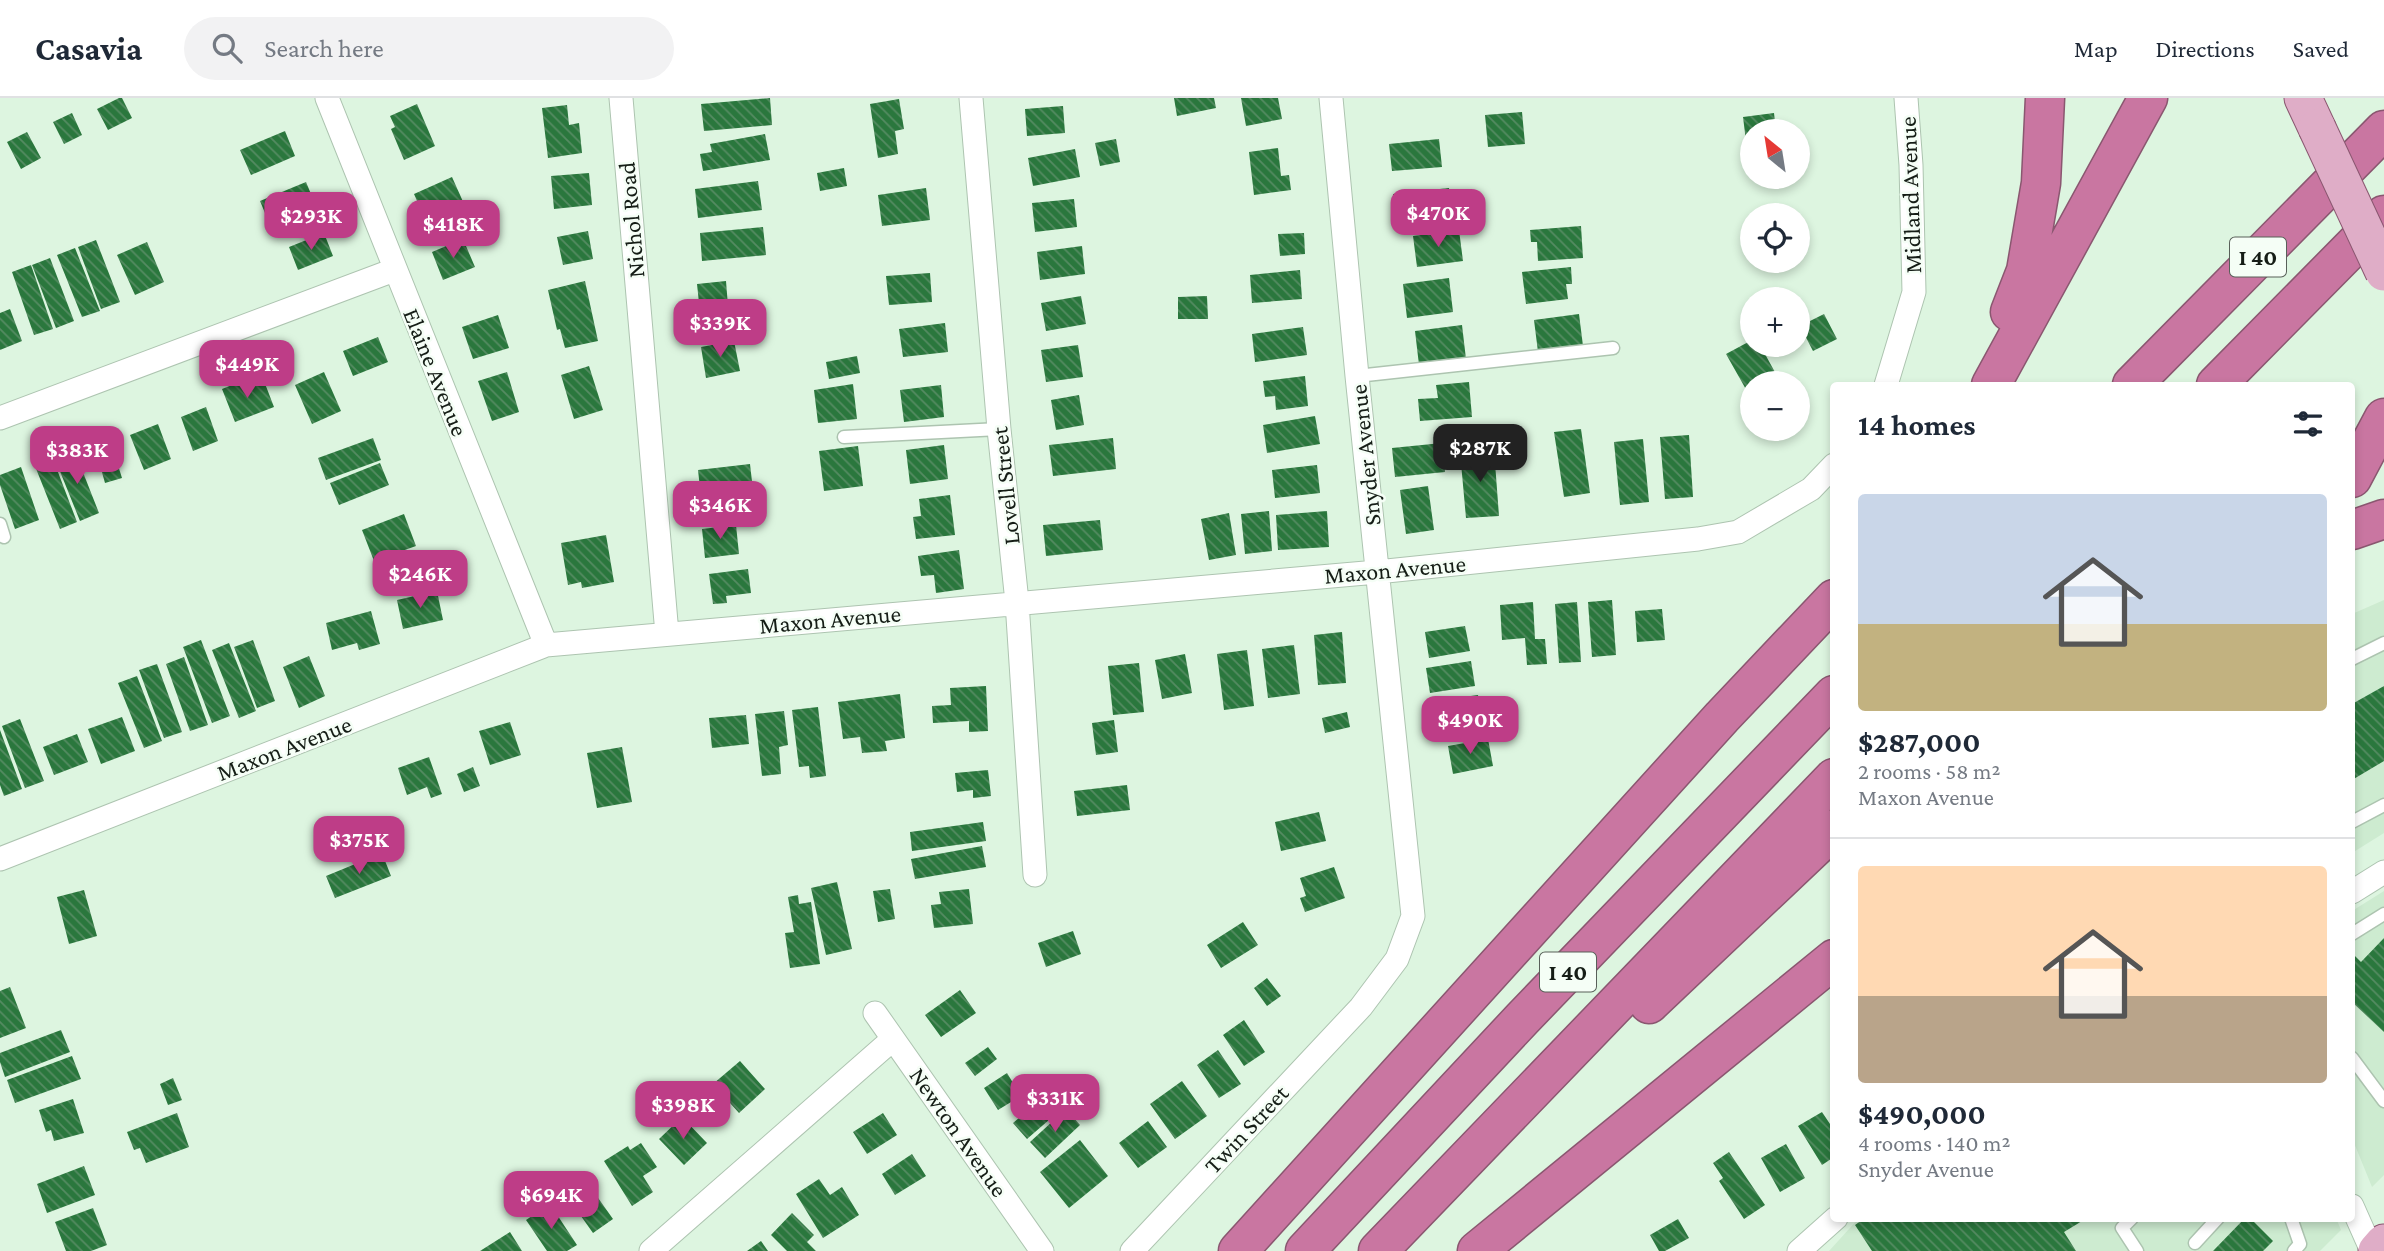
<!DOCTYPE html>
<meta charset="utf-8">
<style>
body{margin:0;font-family:"Crimson Pro",serif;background:#f2f2f3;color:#1f2937;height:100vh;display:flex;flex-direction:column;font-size:26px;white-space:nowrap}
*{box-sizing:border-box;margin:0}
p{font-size:23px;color:#747a83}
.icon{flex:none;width:38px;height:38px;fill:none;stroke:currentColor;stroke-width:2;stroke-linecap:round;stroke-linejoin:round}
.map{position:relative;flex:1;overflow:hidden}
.drawer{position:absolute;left:1830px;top:284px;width:525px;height:840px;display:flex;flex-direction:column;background:#fff;border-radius:7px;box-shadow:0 4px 10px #0003}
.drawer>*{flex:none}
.needle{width:46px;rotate:330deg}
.controls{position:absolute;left:1740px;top:21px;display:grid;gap:14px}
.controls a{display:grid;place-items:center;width:70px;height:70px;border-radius:50%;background:#fff;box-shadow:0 4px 10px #0003;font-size:35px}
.price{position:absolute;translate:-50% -60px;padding:0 16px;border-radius:14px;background:#be3d87;color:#fff;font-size:23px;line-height:46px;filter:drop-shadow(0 2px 4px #0008)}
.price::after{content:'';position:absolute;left:50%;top:42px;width:21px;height:16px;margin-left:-10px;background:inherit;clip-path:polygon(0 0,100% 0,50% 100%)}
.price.selected{background:#222;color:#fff}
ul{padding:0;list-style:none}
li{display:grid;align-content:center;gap:14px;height:371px;padding:0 28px}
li+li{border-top:2px solid #e0e1e3}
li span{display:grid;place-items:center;height:217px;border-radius:7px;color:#555}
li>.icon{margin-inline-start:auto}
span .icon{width:126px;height:126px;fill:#fffc;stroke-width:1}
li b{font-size:30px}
h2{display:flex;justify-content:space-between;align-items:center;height:84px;padding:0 28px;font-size:30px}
header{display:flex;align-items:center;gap:42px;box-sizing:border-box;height:98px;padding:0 35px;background:#fff;border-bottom:2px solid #e0e1e3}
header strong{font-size:33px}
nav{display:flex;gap:38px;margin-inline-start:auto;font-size:24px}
.search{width:490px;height:63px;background:#f2f2f3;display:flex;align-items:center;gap:18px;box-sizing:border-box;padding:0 24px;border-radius:38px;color:#747a83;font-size:26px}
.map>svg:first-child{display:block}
</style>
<header>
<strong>Casavia</strong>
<div class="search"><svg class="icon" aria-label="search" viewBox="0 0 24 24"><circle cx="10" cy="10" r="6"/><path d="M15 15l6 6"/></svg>Search here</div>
<nav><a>Map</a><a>Directions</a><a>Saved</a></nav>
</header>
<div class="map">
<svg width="2384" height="1153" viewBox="0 0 2384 1153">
<defs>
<pattern id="building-back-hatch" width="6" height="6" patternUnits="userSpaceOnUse" patternTransform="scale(1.75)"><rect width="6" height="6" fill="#2a773d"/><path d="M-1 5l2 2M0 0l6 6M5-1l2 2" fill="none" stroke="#558b62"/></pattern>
</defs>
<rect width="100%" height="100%" fill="#ddf5e0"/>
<path fill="#cdebd0" d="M 2384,502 L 2384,735 L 2352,755 L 2352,516 Z
M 2384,793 L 2384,1077 L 2372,1089 L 2352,1040 L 2352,813 Z
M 1859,1120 L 2336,1120 L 2341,1132 L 2320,1153 L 1829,1153 Z"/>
<path fill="url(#building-back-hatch)" d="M 119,0 L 122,0 L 132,20 L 108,32 L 97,11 Z
M 770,0 L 772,27 L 704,33 L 701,6 Z
M 1174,0 L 1214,0 L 1216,10 L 1177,18 Z
M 1241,0 L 1278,0 L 1282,21 L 1246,28 Z
M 899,1 L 904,31 L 895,33 L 898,56 L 878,60 L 870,6 Z
M 417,6 L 435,48 L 404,62 L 391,31 L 395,29 L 390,18 Z
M 567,7 L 569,27 L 579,25 L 582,55 L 548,60 L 542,10 Z
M 1063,8 L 1065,35 L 1027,38 L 1025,11 Z
M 1522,14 L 1525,46 L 1488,49 L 1485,17 Z
M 72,15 L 82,37 L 64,46 L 53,24 Z
M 1774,15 L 1776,33 L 1752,33 L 1752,67 L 1749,67 L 1743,19 Z
M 285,33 L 295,58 L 251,77 L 240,52 Z
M 27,34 L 41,60 L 21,71 L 7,44 Z
M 765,36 L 770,62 L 703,73 L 700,56 L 712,54 L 710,46 Z
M 1116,41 L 1120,64 L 1100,68 L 1095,45 Z
M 1439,41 L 1442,69 L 1392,73 L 1389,46 Z
M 1278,50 L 1281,78 L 1289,77 L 1291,92 L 1254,97 L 1249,54 Z
M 1075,51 L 1080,79 L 1033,88 L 1028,60 Z
M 844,70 L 847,88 L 820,93 L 817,75 Z
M 589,75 L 592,107 L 554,111 L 551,78 Z
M 452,79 L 469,117 L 431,135 L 414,96 Z
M 758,83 L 762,112 L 698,120 L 695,91 Z
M 306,84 L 316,108 L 270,127 L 260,103 Z
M 926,90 L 930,122 L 882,128 L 878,97 Z
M 1449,90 L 1452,118 L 1395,124 L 1393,96 Z
M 1074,101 L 1077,129 L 1035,134 L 1032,105 Z
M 1581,128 L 1583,160 L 1538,163 L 1537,144 L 1531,144 L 1530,132 Z
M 763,129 L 766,157 L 702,163 L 700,135 Z
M 1459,132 L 1463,163 L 1417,169 L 1413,138 Z
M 588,133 L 593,161 L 563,167 L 557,139 Z
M 324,135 L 333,158 L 298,172 L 289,149 Z
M 1304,135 L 1305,156 L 1280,158 L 1278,136 Z
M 463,141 L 475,169 L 443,182 L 432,154 Z
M 96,142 L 120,204 L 101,211 L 78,149 Z
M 147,144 L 164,184 L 135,197 L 117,157 Z
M 1082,148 L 1085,176 L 1040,182 L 1037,154 Z
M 75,150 L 100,213 L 82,219 L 57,157 Z
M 50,160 L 74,223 L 56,230 L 32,167 Z
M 31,167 L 53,231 L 34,237 L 12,174 Z
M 1571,169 L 1572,186 L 1566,186 L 1568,201 L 1526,206 L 1522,174 Z
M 1300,172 L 1302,201 L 1252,205 L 1250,177 Z
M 930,175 L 932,204 L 889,207 L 886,178 Z
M 1449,180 L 1453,214 L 1407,220 L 1403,186 Z
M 585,183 L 598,243 L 565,250 L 560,231 L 557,232 L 548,192 Z
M 726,183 L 729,221 L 701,224 L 697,186 Z
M 1081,198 L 1086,226 L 1046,233 L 1041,205 Z
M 1207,198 L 1208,221 L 1178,221 L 1178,199 Z
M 10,211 L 22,243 L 0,252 L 0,215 Z
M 1579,216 L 1583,248 L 1538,254 L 1534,222 Z
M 1824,216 L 1837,241 L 1813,253 L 1800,228 Z
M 498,217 L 509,250 L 473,261 L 462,229 Z
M 945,225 L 948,254 L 903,259 L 899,231 Z
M 1462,227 L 1466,261 L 1419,267 L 1415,233 Z
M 1303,229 L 1307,257 L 1255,264 L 1252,236 Z
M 378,239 L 388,264 L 353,278 L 343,253 Z
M 1752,242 L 1752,247 L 1760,247 L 1781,285 L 1752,285 L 1752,302 L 1726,256 Z
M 734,243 L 740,273 L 706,280 L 701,249 Z
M 1078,247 L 1083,279 L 1046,284 L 1041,252 Z
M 857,258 L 860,275 L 829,281 L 826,264 Z
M 589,268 L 603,312 L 574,321 L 561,277 Z
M 324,274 L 341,313 L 312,326 L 295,287 Z
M 507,274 L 519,314 L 492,323 L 478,283 Z
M 1305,278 L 1308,308 L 1276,312 L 1275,298 L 1265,299 L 1263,283 Z
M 242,283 L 245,290 L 264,283 L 274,309 L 235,324 L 222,291 Z
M 1469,284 L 1472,319 L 1420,323 L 1418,301 L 1438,300 L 1436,287 Z
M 853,286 L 857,321 L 818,325 L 814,292 Z
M 941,287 L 944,319 L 904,324 L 900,292 Z
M 1079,297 L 1084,327 L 1056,332 L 1051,302 Z
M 206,309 L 218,343 L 193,353 L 181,319 Z
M 1315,318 L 1320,346 L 1267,355 L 1263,327 Z
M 158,326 L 171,361 L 144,372 L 130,337 Z
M 1581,331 L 1590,395 L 1564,399 L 1554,334 Z
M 1689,337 L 1693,399 L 1665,401 L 1660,339 Z
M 373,340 L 381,362 L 326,382 L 318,360 Z
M 1113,340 L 1116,371 L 1053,378 L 1049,347 Z
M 1643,341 L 1649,404 L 1620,407 L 1614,344 Z
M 1442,345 L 1445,374 L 1395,379 L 1392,350 Z
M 944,347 L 948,381 L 910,386 L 906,352 Z
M 112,348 L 122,380 L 105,385 L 96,353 Z
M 858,348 L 863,388 L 824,393 L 819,353 Z
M 1494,351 L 1499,418 L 1466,420 L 1460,354 Z
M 75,354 L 99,415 L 80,423 L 55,361 Z
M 53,361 L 77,424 L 60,431 L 35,368 Z
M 380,365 L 389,387 L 339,407 L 330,385 Z
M 750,366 L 754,401 L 702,408 L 698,372 Z
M 1317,367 L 1320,395 L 1275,400 L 1272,372 Z
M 21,369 L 39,422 L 15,431 L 0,387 L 0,377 Z
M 1428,388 L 1434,432 L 1406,436 L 1400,392 Z
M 950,397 L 955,437 L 916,441 L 913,419 L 921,418 L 919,401 Z
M 1269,413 L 1272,453 L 1245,456 L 1241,416 Z
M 1327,413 L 1329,449 L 1278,452 L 1276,417 Z
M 1229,415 L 1236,457 L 1209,462 L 1201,421 Z
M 404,416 L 416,448 L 374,463 L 362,432 Z
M 1100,422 L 1103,452 L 1046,458 L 1043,427 Z
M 736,427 L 739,456 L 705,460 L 702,431 Z
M 606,437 L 614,484 L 582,490 L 581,484 L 568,487 L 561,445 Z
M 959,452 L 964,491 L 936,495 L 934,477 L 921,478 L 918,458 Z
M 748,471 L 751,495 L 726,498 L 727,505 L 713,506 L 709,476 Z
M 437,493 L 443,522 L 403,531 L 397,502 Z
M 1612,502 L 1616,557 L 1592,559 L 1588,504 Z
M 1533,504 L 1535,541 L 1545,541 L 1547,566 L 1527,567 L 1525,540 L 1502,542 L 1500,507 Z
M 1577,504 L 1581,564 L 1559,565 L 1555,506 Z
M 1662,511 L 1665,542 L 1637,544 L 1635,513 Z
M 371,513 L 380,546 L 359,552 L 357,545 L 332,552 L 326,525 Z
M 1465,528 L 1470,553 L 1429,560 L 1425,534 Z
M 1342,534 L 1346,585 L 1318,587 L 1314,537 Z
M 201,542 L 230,618 L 212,625 L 183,549 Z
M 253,542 L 275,603 L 257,610 L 234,549 Z
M 229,545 L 256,613 L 239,620 L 212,552 Z
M 1294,547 L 1300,596 L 1268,600 L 1262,551 Z
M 1247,552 L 1254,608 L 1224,612 L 1217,556 Z
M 1185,556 L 1192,595 L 1162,601 L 1155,562 Z
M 309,558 L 325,598 L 299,610 L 283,569 Z
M 184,559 L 208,627 L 190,633 L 166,566 Z
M 1471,563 L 1475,588 L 1430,595 L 1426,570 Z
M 1139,565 L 1144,614 L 1113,617 L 1108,568 Z
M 157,566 L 182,634 L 164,640 L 139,572 Z
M 137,578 L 162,643 L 144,650 L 118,585 Z
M 986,588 L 988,633 L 969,634 L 969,623 L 933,625 L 932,608 L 951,607 L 950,590 Z
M 2384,588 L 2384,663 L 2352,682 L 2352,606 Z
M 900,596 L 905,640 L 885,643 L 887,653 L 862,655 L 860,639 L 843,641 L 838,604 Z
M 1478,597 L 1482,623 L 1439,629 L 1435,603 Z
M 818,609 L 826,678 L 810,680 L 809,668 L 799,669 L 792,612 Z
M 784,613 L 788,647 L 779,649 L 781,676 L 762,678 L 755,616 Z
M 1347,614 L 1350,629 L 1325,635 L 1322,620 Z
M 746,617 L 749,646 L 712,650 L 709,620 Z
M 122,619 L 135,653 L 101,666 L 88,631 Z
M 20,621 L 44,683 L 25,690 L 2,628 Z
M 1114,622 L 1118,654 L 1096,657 L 1092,625 Z
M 510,624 L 521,657 L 490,667 L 479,633 Z
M 0,632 L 22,691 L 4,698 L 0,687 Z
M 77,636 L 88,664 L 54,677 L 43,649 Z
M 1488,641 L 1493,668 L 1453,676 L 1448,648 Z
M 622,649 L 632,704 L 597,710 L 587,655 Z
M 429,659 L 442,696 L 431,700 L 427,689 L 407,697 L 398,670 Z
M 473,669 L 480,688 L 464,694 L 457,676 Z
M 988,672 L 991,698 L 973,700 L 973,692 L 957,694 L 955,675 Z
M 1127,687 L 1130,712 L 1077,718 L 1074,693 Z
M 1319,714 L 1326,743 L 1281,753 L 1275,724 Z
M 983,724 L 986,743 L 912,753 L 910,734 Z
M 982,748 L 986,769 L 915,781 L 911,761 Z
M 382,755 L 391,778 L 335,800 L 326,778 Z
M 1334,769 L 1345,800 L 1305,814 L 1300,800 L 1306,798 L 1300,780 Z
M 837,784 L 852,851 L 826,857 L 811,790 Z
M 890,791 L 895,821 L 878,824 L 873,793 Z
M 969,791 L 973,826 L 934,830 L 931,807 L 941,806 L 939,794 Z
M 84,792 L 97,838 L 69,846 L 57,799 Z
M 798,797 L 799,806 L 811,804 L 820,866 L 790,870 L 785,835 L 794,834 L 788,799 Z
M 1243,824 L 1258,847 L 1221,870 L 1207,847 Z
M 1073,833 L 1081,856 L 1046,869 L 1038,845 Z
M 2384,840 L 2384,934 L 2352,904 L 2352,855 L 2361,864 Z
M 1267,880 L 1281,898 L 1267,908 L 1254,890 Z
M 10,889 L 26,930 L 0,940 L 0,893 Z
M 960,892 L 976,915 L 941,939 L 925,917 Z
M 1244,922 L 1265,954 L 1244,968 L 1223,937 Z
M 61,932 L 70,954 L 5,979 L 0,964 L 0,955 Z
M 988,949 L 997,961 L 975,978 L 965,965 Z
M 1218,952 L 1241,986 L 1219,1000 L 1197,967 Z
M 72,958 L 81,981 L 15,1005 L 7,982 Z
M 740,963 L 765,991 L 739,1015 L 713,986 Z
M 1007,975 L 1021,998 L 998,1012 L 984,990 Z
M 173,980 L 182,1002 L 168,1007 L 160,986 Z
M 1182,983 L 1207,1018 L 1175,1041 L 1150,1006 Z
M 1051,992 L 1065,1008 L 1027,1041 L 1013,1025 Z
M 73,1001 L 84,1035 L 54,1043 L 51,1032 L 46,1034 L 39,1012 Z
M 1066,1011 L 1080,1027 L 1045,1060 L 1030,1044 Z
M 1822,1014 L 1834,1032 L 1834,1059 L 1822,1067 L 1798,1028 Z
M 177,1015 L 189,1049 L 146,1065 L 140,1050 L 134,1052 L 127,1034 Z
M 883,1015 L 897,1037 L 867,1056 L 853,1034 Z
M 682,1019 L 707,1045 L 684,1067 L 659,1041 Z
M 1148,1023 L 1167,1049 L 1138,1070 L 1119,1045 Z
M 1080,1042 L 1108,1078 L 1069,1110 L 1040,1074 Z
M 641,1045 L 657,1069 L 643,1078 L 653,1094 L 632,1108 L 604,1063 L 628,1048 L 630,1052 Z
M 1786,1046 L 1805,1080 L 1780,1094 L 1761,1060 Z
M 1729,1054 L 1765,1107 L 1744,1121 L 1719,1083 L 1723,1080 L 1713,1065 Z
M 912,1056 L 926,1078 L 895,1097 L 882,1076 Z
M 84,1068 L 95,1097 L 47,1115 L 37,1086 Z
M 819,1081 L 830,1097 L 842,1089 L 859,1117 L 823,1140 L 796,1096 Z
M 591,1090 L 613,1121 L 593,1135 L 571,1104 Z
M 550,1106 L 577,1147 L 567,1153 L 547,1153 L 526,1122 Z
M 93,1110 L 107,1147 L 91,1153 L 66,1153 L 55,1124 Z
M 792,1115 L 814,1137 L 807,1144 L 816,1153 L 787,1153 L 771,1137 Z
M 1865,1120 L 2087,1120 L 2064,1134 L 2076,1153 L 1872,1153 L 1855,1127 Z
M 2245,1120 L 2250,1120 L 2273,1143 L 2263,1153 L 2213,1153 Z
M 1678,1121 L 1689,1140 L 1665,1153 L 1659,1153 L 1650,1137 Z
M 510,1134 L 522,1153 L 480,1153 Z
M 761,1143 L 768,1153 L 747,1153 Z"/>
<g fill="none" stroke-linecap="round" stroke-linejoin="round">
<defs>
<path id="lane" d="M 1357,278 L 1613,250
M 844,339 L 999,331
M 0,426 L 4,439
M 2352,561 L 2384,545
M 2352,724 L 2384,707
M 2352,836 L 2384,816
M 2352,960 L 2384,1003
M 2132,1120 L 2122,1130 L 2137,1153
M 2291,1120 L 2300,1146 L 2294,1153
M 2195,1145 L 2218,1120"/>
<path id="street" d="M 327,0 L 546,547
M 621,0 L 667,536
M 971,0 L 999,331 L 1017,504 L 1035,777
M 1886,287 L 1914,194 L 1911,67 L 1906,0
M 0,320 L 394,172
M 0,761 L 546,547 L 1377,474 L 1698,441 L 1738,434 L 1811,391 L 1834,367
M 2352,794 L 2384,774
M 875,915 L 1042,1153
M 2352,1108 L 2372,1153
M 651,1153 L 893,941
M 1132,1153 L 1361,909 L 1397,861 L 1413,818 L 1357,278 L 1331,0
M 1799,1153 L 1836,1120"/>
<path id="primary" d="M 2303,0 L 2317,30
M 2377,1153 L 2384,1145"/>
<path id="highway" d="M 2010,214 L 2026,173 L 2041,85 L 2045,0
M 1991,287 L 2148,0
M 2132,287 L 2384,32
M 2216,287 L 2384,117
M 2352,380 L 2384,320
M 2352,432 L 2384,421
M 1649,906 L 1834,731
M 1238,1153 L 1722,619 L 1834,501
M 1305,1153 L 1522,921 L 1834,597
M 1378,1153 L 1834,680
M 1477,1153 L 1834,861"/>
</defs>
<use href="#lane" stroke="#adc4b0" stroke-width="15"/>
<use href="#street" stroke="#adc4b0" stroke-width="25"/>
<use href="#primary" stroke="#8a5770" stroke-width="39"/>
<use href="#highway" stroke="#8a5770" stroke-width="41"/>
<use href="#lane" stroke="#fff" stroke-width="12"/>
<use href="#street" stroke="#fff" stroke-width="23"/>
<use href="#primary" stroke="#dfadc7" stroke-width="37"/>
<use href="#highway" stroke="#c976a1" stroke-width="38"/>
<defs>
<path id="primary-bridge" d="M 2317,30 L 2384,174"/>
</defs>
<use href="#primary-bridge" stroke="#8a5770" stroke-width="39" stroke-linecap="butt"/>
<use href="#primary-bridge" stroke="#dfadc7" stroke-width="37"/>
</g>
<g text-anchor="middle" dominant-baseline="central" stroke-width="5" stroke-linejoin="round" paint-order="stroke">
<g fill="#f5fef6" stroke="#586059" stroke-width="2">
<rect x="2230" y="139.5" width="56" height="39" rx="5"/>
<rect x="1540" y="854.5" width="56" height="39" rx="5"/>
</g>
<g font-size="23" font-weight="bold" fill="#151d16">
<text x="2258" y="159">I 40</text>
<text x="1568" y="874">I 40</text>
</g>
<g font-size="24" fill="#151d16" stroke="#f5fef6">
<text transform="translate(1910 97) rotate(-92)">Midland Avenue</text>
<text transform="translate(631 122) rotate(-95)">Nichol Road</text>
<text transform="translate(436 274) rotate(68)">Elaine Avenue</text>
<text transform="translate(1365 357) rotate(-96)">Snyder Avenue</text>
<text transform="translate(1005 388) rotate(-96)">Lovell Street</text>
<text transform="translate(1395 471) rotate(-5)">Maxon Avenue</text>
<text transform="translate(830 521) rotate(-5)">Maxon Avenue</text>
<text transform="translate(284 650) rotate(-21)">Maxon Avenue</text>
<text transform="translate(1246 1031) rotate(-47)">Twin Street</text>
<text transform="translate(959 1034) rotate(55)">Newton Avenue</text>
</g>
</g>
</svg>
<div class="controls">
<a><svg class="needle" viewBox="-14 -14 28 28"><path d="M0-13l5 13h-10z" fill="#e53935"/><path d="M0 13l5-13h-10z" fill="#747a83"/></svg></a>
<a><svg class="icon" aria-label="locate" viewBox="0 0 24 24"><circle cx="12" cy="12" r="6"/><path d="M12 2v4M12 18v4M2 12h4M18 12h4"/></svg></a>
<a>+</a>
<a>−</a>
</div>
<b class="price" style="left:1438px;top:151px">$470K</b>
<b class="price" style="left:311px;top:154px">$293K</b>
<b class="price" style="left:453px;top:162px">$418K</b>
<b class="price" style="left:720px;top:261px">$339K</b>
<b class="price" style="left:247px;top:302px">$449K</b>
<b class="price selected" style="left:1480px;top:386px">$287K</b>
<b class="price" style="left:77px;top:388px">$383K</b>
<b class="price" style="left:720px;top:443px">$346K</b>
<b class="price" style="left:420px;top:512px">$246K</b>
<b class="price" style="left:1470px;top:658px">$490K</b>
<b class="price" style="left:359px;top:778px">$375K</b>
<b class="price" style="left:1055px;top:1036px">$331K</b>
<b class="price" style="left:683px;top:1043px">$398K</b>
<b class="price" style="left:551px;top:1133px">$694K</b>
<section class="drawer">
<h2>14 homes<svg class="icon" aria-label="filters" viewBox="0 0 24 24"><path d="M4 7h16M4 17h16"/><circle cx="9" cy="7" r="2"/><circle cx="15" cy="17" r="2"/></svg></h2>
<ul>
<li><span style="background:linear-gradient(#c9d6e8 60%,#c2b280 0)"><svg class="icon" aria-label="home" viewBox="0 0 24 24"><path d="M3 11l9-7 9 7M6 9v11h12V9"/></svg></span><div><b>$287,000</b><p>2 rooms · 58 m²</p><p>Maxon Avenue</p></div></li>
<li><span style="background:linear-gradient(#ffd9b3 60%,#b9a48a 0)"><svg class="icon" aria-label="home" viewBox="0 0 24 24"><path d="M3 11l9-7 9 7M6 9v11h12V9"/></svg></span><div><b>$490,000</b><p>4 rooms · 140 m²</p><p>Snyder Avenue</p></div></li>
</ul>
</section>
</div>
